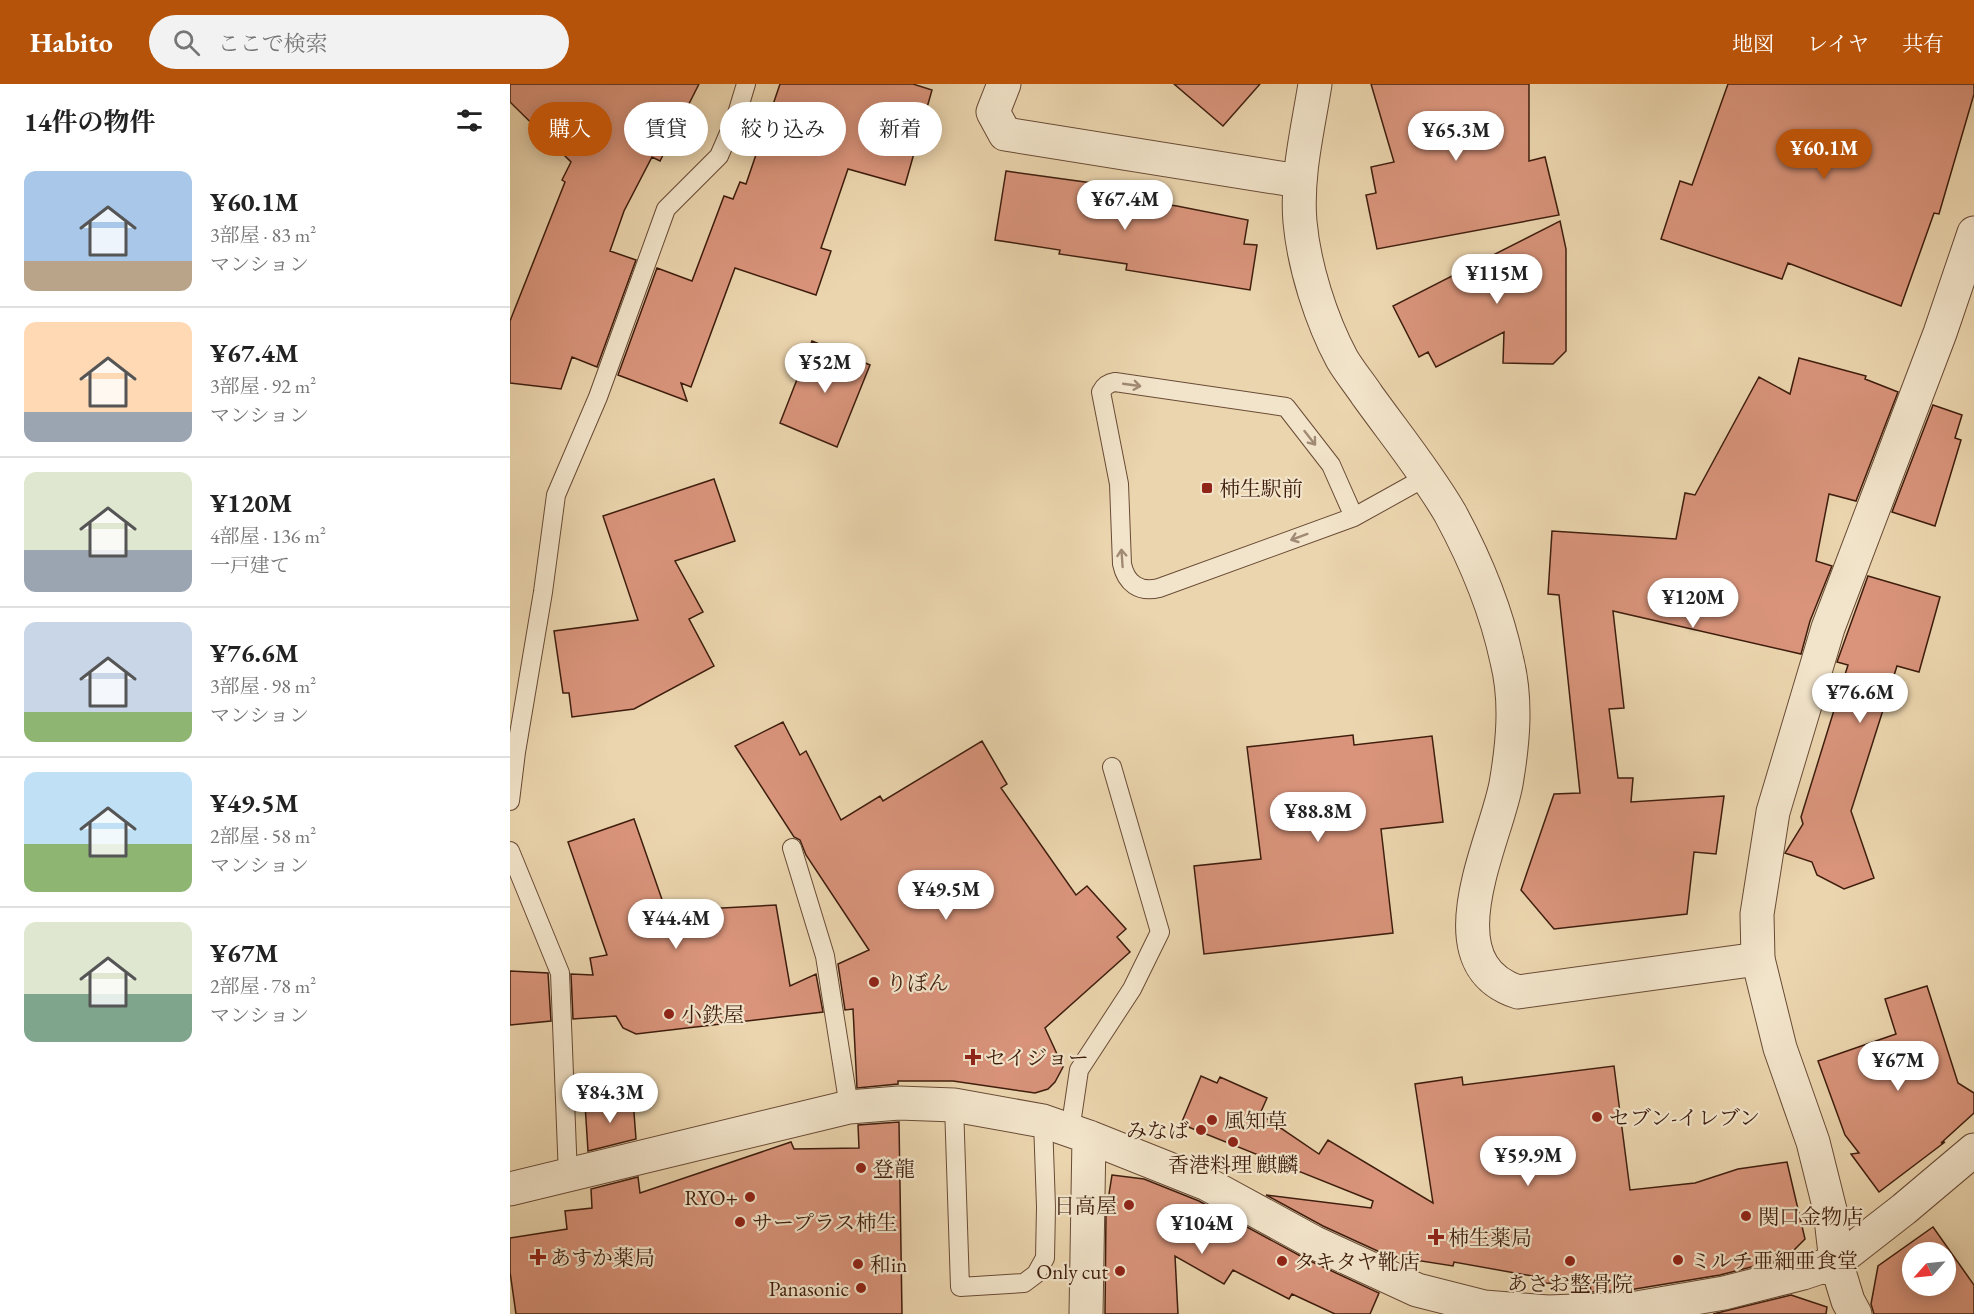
<!DOCTYPE html>
<html lang="ja">
<meta charset="utf-8">
<style>
body{margin:0;font-family:"EB Garamond","Noto Serif JP",serif;background:#f2f2f2;color:#222;height:100vh;display:flex;flex-direction:column;font-size:22px;white-space:nowrap}
*{box-sizing:border-box;margin:0}
p{font-size:20px;color:#767676}
.icon{flex:none;width:33px;height:33px;fill:none;stroke:currentColor;stroke-width:2;stroke-linecap:round;stroke-linejoin:round}
.map{position:relative;flex:1;overflow:hidden}
.side{display:flex;flex-direction:column;background:#fff;width:510px}
.side>*{flex:none}
.banner{position:absolute;left:18px;top:18px;width:570px;height:54px;display:flex;gap:12px}
.needle{width:39px;rotate:243deg}
.tools{position:absolute;left:1392px;top:1158px;display:grid;gap:12px}
.tools a{display:grid;place-items:center;width:54px;height:54px;border-radius:50%;background:#fff;box-shadow:0 3px 15px #0003;font-size:30px}
.price{position:absolute;translate:-50% -51px;padding:0 14px;border-radius:21px;background:#fff;color:#222;font-size:20px;line-height:39px;filter:drop-shadow(0 2px 3px #0008)}
.price::after{content:'';position:absolute;left:50%;top:36px;width:18px;height:14px;margin-left:-9px;background:inherit;clip-path:polygon(0 0,100% 0,50% 100%)}
.price.selected{background:#b45309;color:#fff}
ul{padding:0;list-style:none}
li{display:flex;align-items:center;gap:18px;height:150px;padding:0 24px}
li+li{border-top:2px solid #e0e0e0}
li span{display:grid;place-items:center;flex:none;width:168px;height:120px;border-radius:12px;color:#555}
li>.icon{margin-inline-start:auto}
span .icon{width:72px;height:72px;fill:#fffc;stroke-width:1}
li b{font-size:26px}
h2{display:flex;justify-content:space-between;align-items:center;height:72px;padding:0 24px;font-size:26px}
.chip{padding:0 21px;border-radius:27px;background:#fff;box-shadow:0 3px 15px #0003;font-size:21px;line-height:54px}
.chip.selected{background:#b45309;color:#fff}
header{display:flex;align-items:center;gap:36px;box-sizing:border-box;height:84px;padding:0 30px;background:#b45309;color:#fff}
header strong{font-size:28px}
nav{display:flex;gap:33px;margin-inline-start:auto;font-size:21px}
.search{width:420px;height:54px;background:#f2f2f2;display:flex;align-items:center;gap:15px;box-sizing:border-box;padding:0 21px;border-radius:33px;color:#767676;font-size:22px}
main{display:flex;flex:1;min-height:0}
.map>svg:first-child{display:block}
</style>
<header>
<strong>Habito</strong>
<div class="search"><svg class="icon" aria-label="search" viewBox="0 0 24 24"><circle cx="10" cy="10" r="6"/><path d="M15 15l6 6"/></svg>ここで検索</div>
<nav><a>地図</a><a>レイヤ</a><a>共有</a></nav>
</header>
<main>
<section class="side">
<h2>14件の物件<svg class="icon" aria-label="filters" viewBox="0 0 24 24"><path d="M4 7h16M4 17h16"/><circle cx="9" cy="7" r="2"/><circle cx="15" cy="17" r="2"/></svg></h2>
<ul>
<li><span style="background:linear-gradient(#a9c7e8 75%,#b9a48a 0)"><svg class="icon" aria-label="home" viewBox="0 0 24 24"><path d="M3 11l9-7 9 7M6 9v11h12V9"/></svg></span><div><b>¥60.1M</b><p>3部屋 · 83 m²</p><p>マンション</p></div></li>
<li><span style="background:linear-gradient(#ffd9b3 75%,#9aa5b1 0)"><svg class="icon" aria-label="home" viewBox="0 0 24 24"><path d="M3 11l9-7 9 7M6 9v11h12V9"/></svg></span><div><b>¥67.4M</b><p>3部屋 · 92 m²</p><p>マンション</p></div></li>
<li><span style="background:linear-gradient(#dfe7d0 65%,#9aa5b1 0)"><svg class="icon" aria-label="home" viewBox="0 0 24 24"><path d="M3 11l9-7 9 7M6 9v11h12V9"/></svg></span><div><b>¥120M</b><p>4部屋 · 136 m²</p><p>一戸建て</p></div></li>
<li><span style="background:linear-gradient(#c9d6e8 75%,#8fb573 0)"><svg class="icon" aria-label="home" viewBox="0 0 24 24"><path d="M3 11l9-7 9 7M6 9v11h12V9"/></svg></span><div><b>¥76.6M</b><p>3部屋 · 98 m²</p><p>マンション</p></div></li>
<li><span style="background:linear-gradient(#bfe0f5 60%,#8fb573 0)"><svg class="icon" aria-label="home" viewBox="0 0 24 24"><path d="M3 11l9-7 9 7M6 9v11h12V9"/></svg></span><div><b>¥49.5M</b><p>2部屋 · 58 m²</p><p>マンション</p></div></li>
<li><span style="background:linear-gradient(#dfe7d0 60%,#7fa58c 0)"><svg class="icon" aria-label="home" viewBox="0 0 24 24"><path d="M3 11l9-7 9 7M6 9v11h12V9"/></svg></span><div><b>¥67M</b><p>2部屋 · 78 m²</p><p>マンション</p></div></li>
</ul>
</section>
<div class="map">
<svg width="1464" height="1230" viewBox="0 0 1464 1230">
<rect width="100%" height="100%" fill="#ebd5ae"/>
<filter id="stains"><feTurbulence type="fractalNoise" baseFrequency=".00333" numOctaves="4"/><feColorMatrix values="0 0 0 0 .2 0 0 0 0 .09 0 0 0 0 .02 0 0 0 .5 -.17"/></filter>
<radialGradient id="worn" r=".72"><stop offset=".6" stop-color="#630" stop-opacity="0"/><stop offset="1" stop-color="#630" stop-opacity=".3"/></radialGradient>
<path fill="#d9947b" stroke="#3e1d0d" stroke-width="1.5" fill-rule="evenodd" d="M 0,0 L 189,0 L 150,77 L 142,73 L 114,127 L 100,167 L 126,176 L 87,283 L 62,273 L 51,305 L 0,299 L 0,237 L 55,98 L 52,96 L 61,78 L 0,18 Z
M 270,0 L 403,0 L 422,6 L 395,101 L 338,85 L 311,164 L 321,167 L 306,211 L 225,184 L 181,303 L 171,299 L 177,317 L 108,291 L 147,184 L 182,197 L 214,112 L 223,115 L 230,98 L 236,100 Z
M 664,0 L 750,0 L 713,42 Z
M 861,0 L 1019,0 L 1019,77 L 1035,73 L 1049,131 L 867,165 L 856,111 L 866,109 L 861,83 L 884,78 Z
M 1218,0 L 1464,0 L 1464,10 L 1429,130 L 1424,129 L 1391,222 L 1278,179 L 1272,195 L 1151,155 L 1170,97 L 1182,101 Z
M 496,87 L 604,102 L 603,113 L 667,122 L 738,136 L 734,160 L 747,161 L 740,206 L 616,186 L 617,180 L 549,170 L 550,166 L 485,156 Z
M 1050,137 L 1056,165 L 1056,267 L 1043,280 L 993,279 L 994,248 L 926,283 L 918,268 L 909,273 L 883,222 Z
M 302,257 L 360,281 L 327,363 L 270,339 Z
M 1289,274 L 1356,292 L 1355,295 L 1388,308 L 1346,417 L 1319,410 L 1306,477 L 1322,482 L 1300,537 L 1291,570 L 1103,527 L 1114,624 L 1099,625 L 1108,694 L 1123,694 L 1121,718 L 1214,712 L 1206,770 L 1184,768 L 1177,830 L 1044,845 L 1011,806 L 1044,710 L 1070,709 L 1049,511 L 1038,510 L 1042,447 L 1166,455 L 1175,409 L 1185,411 L 1249,293 L 1280,310 Z
M 1423,321 L 1452,331 L 1445,354 L 1451,356 L 1425,442 L 1382,428 Z
M 204,395 L 225,457 L 165,477 L 193,528 L 179,535 L 204,582 L 124,625 L 62,633 L 59,609 L 53,609 L 44,547 L 128,536 L 93,432 Z
M 1358,492 L 1430,513 L 1409,588 L 1387,582 L 1341,727 L 1364,794 L 1334,805 L 1307,791 L 1302,778 L 1275,769 L 1293,740 L 1291,733 L 1338,581 L 1327,578 Z
M 273,638 L 290,671 L 296,667 L 331,736 L 370,712 L 373,717 L 472,657 L 497,700 L 491,704 L 566,811 L 577,802 L 616,845 L 607,853 L 620,868 L 535,944 L 553,983 L 545,998 L 538,1005 L 525,1009 L 443,997 L 388,997 L 388,1000 L 347,1004 L 343,925 L 335,926 L 328,880 L 359,866 L 296,771 L 290,756 L 284,753 L 225,662 Z
M 843,651 L 844,661 L 922,652 L 933,738 L 871,745 L 883,849 L 694,870 L 684,782 L 751,775 L 737,663 Z
M 124,735 L 156,827 L 266,821 L 280,902 L 306,890 L 313,928 L 126,950 L 113,944 L 106,932 L 63,935 L 61,890 L 83,891 L 80,874 L 97,871 L 58,758 Z
M 0,887 L 38,889 L 41,937 L 0,941 Z
M 1417,902 L 1448,999 L 1464,1009 L 1464,1029 L 1431,1059 L 1435,1058 L 1369,1108 L 1341,1070 L 1349,1069 L 1335,1051 L 1308,977 L 1386,950 L 1375,915 Z
M 1104,982 L 1120,1106 L 1185,1099 L 1228,1085 L 1277,1078 L 1295,1155 L 1276,1174 L 1210,1191 L 1119,1206 L 1081,1208 L 1080,1200 L 1033,1199 L 1033,1194 L 944,1178 L 943,1182 L 886,1173 L 885,1175 L 813,1142 L 756,1111 L 861,1124 L 863,1117 L 671,1040 L 691,992 L 707,999 L 710,993 L 757,1014 L 750,1030 L 809,1070 L 818,1056 L 923,1119 L 905,1000 L 952,993 L 953,1001 Z
M 123,1016 L 126,1055 L 78,1067 L 75,1020 Z
M 389,1038 L 392,1230 L 6,1230 L 0,1188 L 0,1154 L 57,1145 L 55,1127 L 82,1124 L 81,1105 L 128,1093 L 130,1109 L 281,1058 L 284,1065 L 349,1064 L 348,1041 Z
M 602,1091 L 634,1095 L 689,1117 L 796,1175 L 869,1209 L 860,1230 L 825,1230 L 782,1210 L 779,1215 L 723,1186 L 714,1200 L 665,1172 L 668,1230 L 595,1230 L 596,1129 Z
M 1423,1143 L 1464,1201 L 1464,1230 L 1364,1230 L 1361,1220 L 1368,1182 ZM 1402,1168 L 1436,1168 L 1436,1202 L 1402,1202 Z
M 1281,1211 L 1317,1223 L 1316,1230 L 1203,1230 Z"/>
<g fill="none" stroke-linecap="round" stroke-linejoin="round">
<defs>
<path id="service" d="M 844,433 L 821,381 L 776,323 L 605,298 C 598,299 594,302 591,308 L 609,400 L 612,480 C 616,499 629,509 649,504 L 844,433 L 916,393
M 0,717 L 6,668 L 33,508 L 46,411 L 88,313 L 156,125 L 209,72 L 226,33 L 236,0
M 282,764 L 315,872 L 339,1023
M 0,767 L 50,889 L 58,1092
M 444,1021 L 450,1203 L 514,1199 L 526,1190 L 535,1174 L 536,1123 L 533,1037
M 560,1047 L 569,986 L 622,905 L 650,848 L 602,683"/>
<path id="minor" d="M 494,0 L 483,28 L 495,50 L 789,97
M 0,1105 L 339,1023 L 389,1019 L 444,1021 L 533,1037 L 579,1053 L 697,1100 L 805,1159 L 907,1206 L 974,1223 L 1038,1228 L 1121,1225 L 1214,1209 L 1293,1189 L 1326,1178 L 1394,1125 L 1464,1066
M 576,1230 L 579,1053
M 1345,1230 L 1338,1217 L 1326,1178 L 1320,1126 L 1303,1058 L 1270,964 L 1248,875 L 1247,830 L 1263,728 L 1318,544 L 1430,249 L 1464,149"/>
<path id="tertiary" d="M 805,0 C 798,45 786,92 790,138 C 794,182 811,236 832,275 C 839,287 849,299 857,311 C 885,350 916,388 940,429 C 965,475 986,525 997,577 C 1007,617 1003,659 996,700 C 985,759 920,879 1008,908 L 1248,875"/>
</defs>
<use href="#service" stroke="#694b35" stroke-width="20"/>
<use href="#minor" stroke="#694b35" stroke-width="35"/>
<use href="#tertiary" stroke="#694b35" stroke-width="35"/>
<use href="#service" stroke="#f2e4ca" stroke-width="18"/>
<use href="#minor" stroke="#f2e4ca" stroke-width="33"/>
<use href="#tertiary" stroke="#f2e4ca" stroke-width="33"/>
</g>
<defs><path id="oneway-shaft" d="M-6 0H5M1.5-3L5.5 0L1.5 3" fill="none" stroke-width="1.6" stroke-linecap="round" stroke-linejoin="round" transform="scale(1.5)"/></defs>
<g stroke="#a18a75">
<use href="#oneway-shaft" transform="translate(622 301) rotate(8)"/>
<use href="#oneway-shaft" transform="translate(800 354) rotate(52)"/>
<use href="#oneway-shaft" transform="translate(789 453) rotate(160)"/>
<use href="#oneway-shaft" transform="translate(612 474) rotate(-94)"/>
</g>
<g fill="#8f2418" stroke="#f2e4ca" stroke-width="2">
<rect x="691" y="398" width="12" height="12" rx="3"/>
<circle cx="364" cy="898" r="6"/>
<circle cx="159" cy="930" r="6"/>
<path d="M460 964h6v6h6v6h-6v6h-6v-6h-6v-6h6z"/>
<circle cx="1087" cy="1033" r="6"/>
<circle cx="702" cy="1036" r="6"/>
<circle cx="691" cy="1046" r="6"/>
<circle cx="723" cy="1058" r="6"/>
<circle cx="351" cy="1084" r="6"/>
<circle cx="240" cy="1113" r="6"/>
<circle cx="619" cy="1121" r="6"/>
<circle cx="1236" cy="1132" r="6"/>
<circle cx="230" cy="1138" r="6"/>
<path d="M923 1144h6v6h6v6h-6v6h-6v-6h-6v-6h6z"/>
<path d="M25 1164h6v6h6v6h-6v6h-6v-6h-6v-6h6z"/>
<circle cx="1168" cy="1176" r="6"/>
<circle cx="772" cy="1177" r="6"/>
<circle cx="1060" cy="1177" r="6"/>
<circle cx="348" cy="1180" r="6"/>
<circle cx="610" cy="1187" r="6"/>
<circle cx="351" cy="1204" r="6"/>
</g>
<g text-anchor="middle" dominant-baseline="central" stroke-width="4.5" stroke-linejoin="round" paint-order="stroke">
<g font-size="21" fill="#3e1d0d" stroke="#f2e4ca" text-anchor="start">
<text x="709" y="404">柿生駅前</text>
<text x="376" y="898">りぼん</text>
<text x="171" y="930">小鉄屋</text>
<text x="475" y="973">セイジョー</text>
<text x="1099" y="1033">セブン-イレブン</text>
<text x="714" y="1036">風知草</text>
<text x="679" y="1046" text-anchor="end">みなば</text>
<text x="723" y="1080" text-anchor="middle">香港料理 麒麟</text>
<text x="363" y="1084">登龍</text>
<text x="228" y="1113" text-anchor="end">RYO+</text>
<text x="607" y="1121" text-anchor="end">日高屋</text>
<text x="1248" y="1132">関口金物店</text>
<text x="242" y="1138">サープラス柿生</text>
<text x="938" y="1153">柿生薬局</text>
<text x="40" y="1173">あすか薬局</text>
<text x="1180" y="1176">ミルチ亜細亜食堂</text>
<text x="784" y="1177">タキタヤ靴店</text>
<text x="360" y="1180">和in</text>
<text x="598" y="1187" text-anchor="end">Only cut</text>
<text x="1060" y="1199" text-anchor="middle">あさお整骨院</text>
<text x="339" y="1204" text-anchor="end">Panasonic</text>
</g>
</g>
<rect width="100%" height="100%" filter="url(#stains)"/>
<rect width="100%" height="100%" fill="url(#worn)"/>
</svg>
<div class="tools">
<a><svg class="needle" viewBox="-14 -14 28 28"><path d="M0-13l5 13h-10z" fill="#e53935"/><path d="M0 13l5-13h-10z" fill="#767676"/></svg></a>
</div>
<b class="price" style="left:946px;top:78px">¥65.3M</b>
<b class="price selected" style="left:1314px;top:96px">¥60.1M</b>
<b class="price" style="left:615px;top:147px">¥67.4M</b>
<b class="price" style="left:987px;top:221px">¥115M</b>
<b class="price" style="left:315px;top:310px">¥52M</b>
<b class="price" style="left:1183px;top:545px">¥120M</b>
<b class="price" style="left:1350px;top:640px">¥76.6M</b>
<b class="price" style="left:808px;top:759px">¥88.8M</b>
<b class="price" style="left:436px;top:837px">¥49.5M</b>
<b class="price" style="left:166px;top:866px">¥44.4M</b>
<b class="price" style="left:1388px;top:1008px">¥67M</b>
<b class="price" style="left:100px;top:1040px">¥84.3M</b>
<b class="price" style="left:1018px;top:1103px">¥59.9M</b>
<b class="price" style="left:692px;top:1171px">¥104M</b>
<div class="banner">
<a class="chip selected">購入</a>
<a class="chip">賃貸</a>
<a class="chip">絞り込み</a>
<a class="chip">新着</a>
</div>
</div>
</main>
